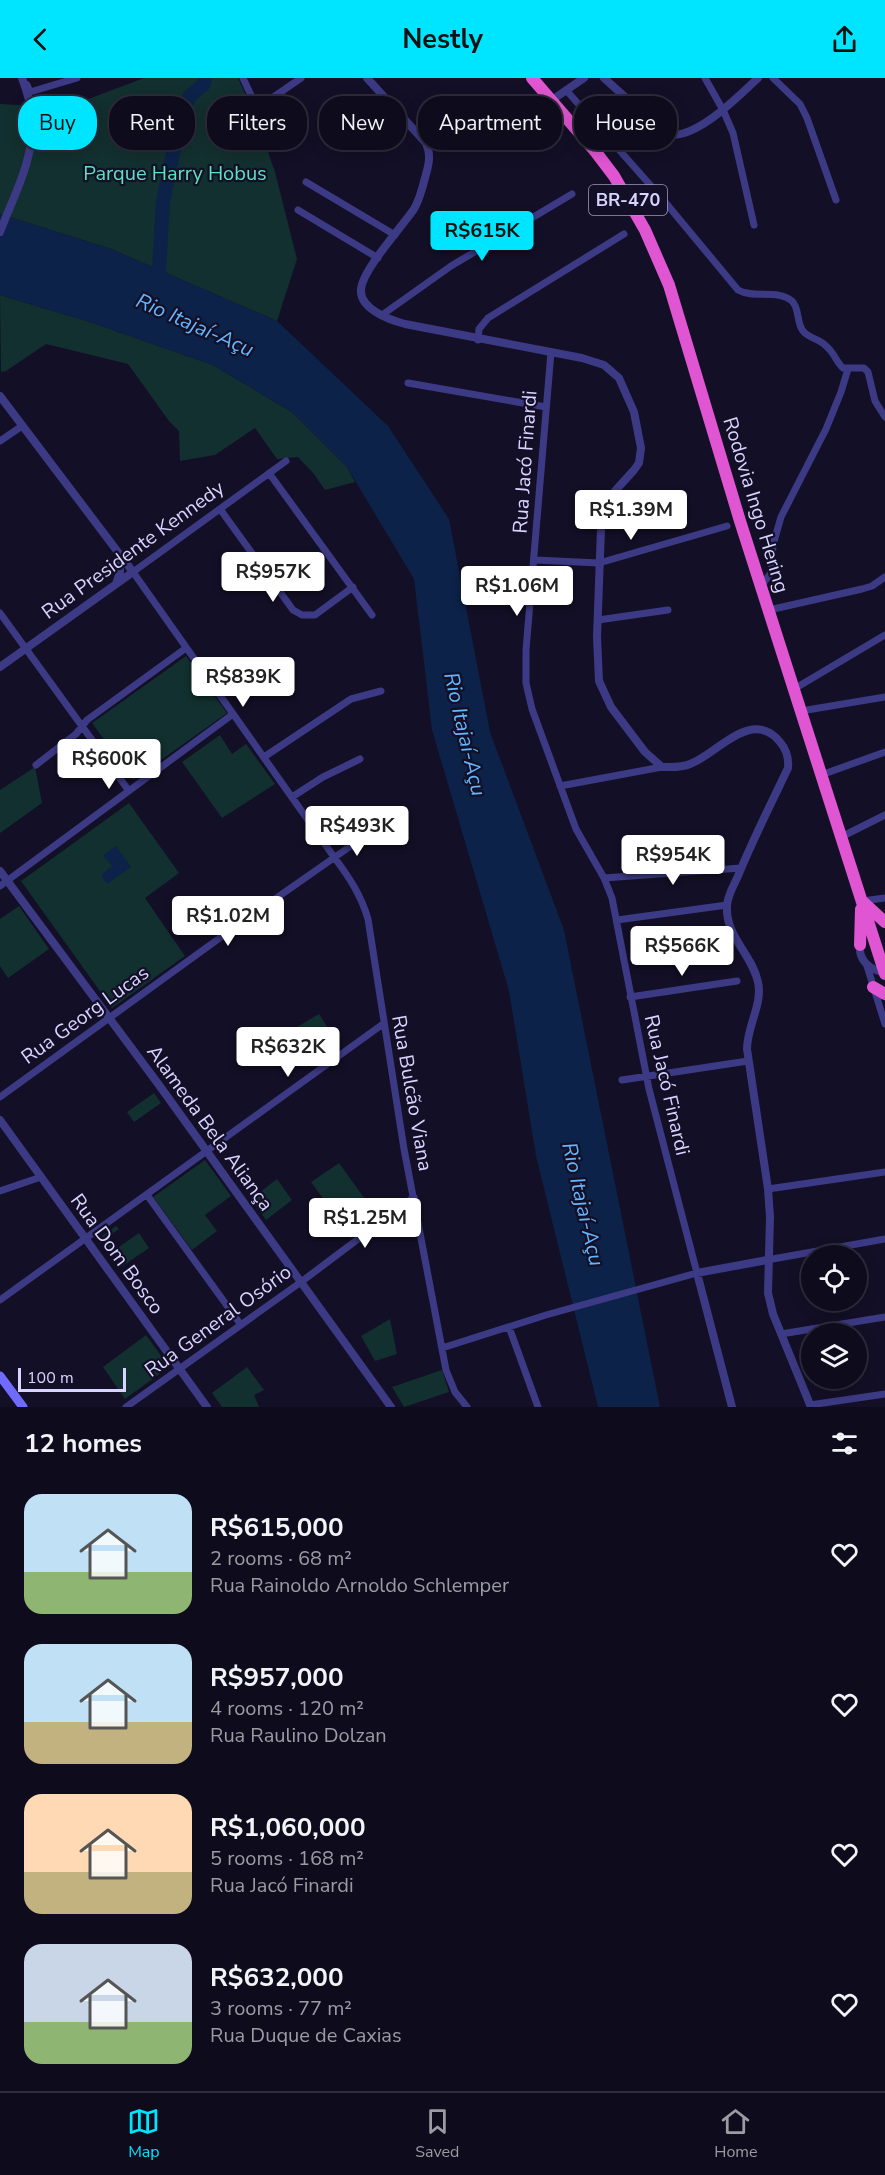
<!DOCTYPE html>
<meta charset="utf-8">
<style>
body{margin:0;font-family:"Nunito Sans",sans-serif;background:#171425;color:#f1f3f6;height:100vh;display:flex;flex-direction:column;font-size:22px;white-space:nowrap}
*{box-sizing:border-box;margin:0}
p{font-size:20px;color:#9b9ba3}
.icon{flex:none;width:33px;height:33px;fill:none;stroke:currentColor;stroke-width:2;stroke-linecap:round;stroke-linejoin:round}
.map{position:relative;height:1329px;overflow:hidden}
.details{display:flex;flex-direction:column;background:#0e0b1c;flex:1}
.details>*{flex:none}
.hud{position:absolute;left:18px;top:18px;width:849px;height:54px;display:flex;gap:12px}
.fabs{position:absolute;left:801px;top:1167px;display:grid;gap:12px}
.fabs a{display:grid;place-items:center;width:66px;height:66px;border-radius:50%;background:#0e0b1c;box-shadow:0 3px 15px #0003,0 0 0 2px #2e2b3b;font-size:30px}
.scale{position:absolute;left:18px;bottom:15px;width:108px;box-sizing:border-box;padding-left:6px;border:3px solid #d9d4ff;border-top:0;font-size:16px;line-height:21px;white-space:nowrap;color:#d9d4ff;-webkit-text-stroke:4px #130f26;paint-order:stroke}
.price{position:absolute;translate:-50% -51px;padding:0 14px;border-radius:6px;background:#fff;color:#222;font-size:20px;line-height:39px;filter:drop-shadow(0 2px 3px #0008)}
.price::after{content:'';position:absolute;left:50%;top:36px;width:18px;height:14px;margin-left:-9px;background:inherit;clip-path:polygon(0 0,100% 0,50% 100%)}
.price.current{background:#00e5ff;color:#111}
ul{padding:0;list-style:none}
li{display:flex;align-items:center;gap:18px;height:150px;padding:0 24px}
li span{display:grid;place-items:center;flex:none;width:168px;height:120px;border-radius:18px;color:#555}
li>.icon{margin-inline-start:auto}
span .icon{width:72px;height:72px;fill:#fffc;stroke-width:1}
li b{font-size:26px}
h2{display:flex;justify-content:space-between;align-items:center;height:72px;padding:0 24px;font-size:26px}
.chip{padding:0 21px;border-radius:24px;background:#0e0b1c;box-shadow:0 3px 15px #0003,0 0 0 2px #2e2b3b;font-size:21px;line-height:54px}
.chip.current{background:#00e5ff;color:#111}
header{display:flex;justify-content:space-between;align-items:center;height:78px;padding:0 24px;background:#00e5ff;color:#111;font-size:27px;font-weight:700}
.menu{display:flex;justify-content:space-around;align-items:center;height:84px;border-top:2px solid #2e2b3b;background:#0e0b1c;font-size:16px;color:#9b9ba3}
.menu a{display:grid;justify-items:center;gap:3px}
.menu .current{color:#00e5ff}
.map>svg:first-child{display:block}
</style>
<header><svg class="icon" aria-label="back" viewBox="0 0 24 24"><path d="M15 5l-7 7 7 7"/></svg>Nestly<svg class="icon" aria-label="share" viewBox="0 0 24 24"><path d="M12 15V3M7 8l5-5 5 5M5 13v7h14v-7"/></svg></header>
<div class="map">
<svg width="885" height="1329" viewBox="0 0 885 1329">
<rect width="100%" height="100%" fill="#130f26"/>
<path fill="#12302f" d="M 144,0 L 238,0 L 256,39 L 275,94 L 297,181 L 277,243 L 111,171 L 0,136 L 0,26 L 57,29 L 75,26 Z
M 0,217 L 90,244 L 213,287 L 292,334 L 347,389 L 355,404 L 325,412 L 314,396 L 298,379 L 277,381 L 255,350 L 215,377 L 180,383 L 179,353 L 169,343 L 128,286 L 46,266 L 6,293 L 1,294 Z
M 186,578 L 227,635 L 133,702 L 92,645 Z
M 220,657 L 232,676 L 246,666 L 275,706 L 222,740 L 182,684 Z
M 35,689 L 42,725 L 0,755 L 0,712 Z
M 129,725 L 179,795 L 145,820 L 185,878 L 112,930 L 21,803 Z
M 19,828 L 49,871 L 8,900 L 0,888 L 0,841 Z
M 319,936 L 340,969 L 320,985 L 297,949 Z
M 154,1015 L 161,1025 L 134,1044 L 127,1034 Z
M 205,1082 L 231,1118 L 205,1137 L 217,1153 L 192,1172 L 153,1119 Z
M 339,1085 L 378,1139 L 351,1159 L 311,1104 Z
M 277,1101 L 292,1122 L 266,1142 L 251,1121 Z
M 116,1148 L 119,1151 L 108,1159 L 116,1171 L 139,1155 L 149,1170 L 121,1189 L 102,1158 Z
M 390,1241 L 397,1276 L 375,1283 L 361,1258 Z
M 146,1257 L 169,1289 L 125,1321 L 103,1289 Z
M 247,1289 L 264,1312 L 254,1317 L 259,1329 L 222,1329 L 212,1315 Z
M 442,1292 L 449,1314 L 404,1329 L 392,1309 Z"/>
<path fill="#0c2248" d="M 0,136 L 111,171 L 277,243 L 388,348 L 449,441 L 490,654 L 564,852 L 660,1329 L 598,1329 L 536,1078 L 509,913 L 432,652 L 414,501 L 347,389 L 292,334 L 213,287 L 90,244 L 0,217 Z
M 116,768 L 131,789 L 107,806 L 101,797 L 112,788 L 103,777 Z"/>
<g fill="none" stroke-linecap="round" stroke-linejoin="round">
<path stroke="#0c2248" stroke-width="14" d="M 156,209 L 159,192 L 163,124 L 181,36 L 190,18 L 204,6 L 205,0"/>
<path stroke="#3d3a85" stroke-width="7" d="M 243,0 L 256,28 L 262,27 L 301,0
M 705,0 L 723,32 L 733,55 L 754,147
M 773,0 L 800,26 L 807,40 L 836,122
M 27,7 L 30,14 L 77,0
M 566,12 L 660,118 L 738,212 C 754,221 777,211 792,223 C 800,231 796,244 803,253 C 808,260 820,261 826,268 C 834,274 836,284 843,290 L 864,290 L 868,294 L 875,323 L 885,339
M 426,65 L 510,21
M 306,104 L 395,157
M 298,132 L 378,180
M 382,237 L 451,188 L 572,116
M 478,262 L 479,251 L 488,240 L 624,156
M 408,305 L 546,329
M 0,363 L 22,348
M 286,383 L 133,494 L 334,779 C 349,799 361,817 368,841 L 404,1071 L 446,1292 L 455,1314 L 467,1329
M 269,395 L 372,537
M 220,431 L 293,532 L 302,537 L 315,537 L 353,509
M 535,482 L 599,485 L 727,448
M 761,508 L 771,495 L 773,467 L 781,439 L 826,351 L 841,314 L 848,291
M 769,532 L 862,511 L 872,508 L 885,499
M 0,535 L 129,713
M 598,542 L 668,532
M 794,611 L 885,557
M 801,633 L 885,619
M 264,679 L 351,621 L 381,613
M 36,687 L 76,656 L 87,642 L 186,570
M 821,697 L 885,674
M 560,708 L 662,689
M 292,719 L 323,699 L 360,681
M 841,759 L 885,737
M 604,800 L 741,790
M 0,808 L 233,636
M 862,823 L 885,820
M 617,842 L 727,827
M 867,888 L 885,946
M 630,919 L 737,903
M 622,1002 L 748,983
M 0,1019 L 228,854 L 365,758
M 768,1111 L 885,1094
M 0,1113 L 41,1099
M 147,1117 L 241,1247
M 767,1182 L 885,1161
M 0,1222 L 383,946
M 509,1249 L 538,1329
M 781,1256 L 885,1239
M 442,1270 L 546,1237 L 697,1195 L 649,1011 L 612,820 L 604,800 L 576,751 L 532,631 L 526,605 L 526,572 L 551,274
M 810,1327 L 885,1316
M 126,1329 L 301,1204 L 414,1119"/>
<path stroke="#3d3a85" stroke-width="8" d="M 367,0 L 426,65 C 431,76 429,86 426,96 C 423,108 420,121 414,131 C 401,150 363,191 361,211 C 359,231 390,242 405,246 L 582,280 L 604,287 L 619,300 L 634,334 L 641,370 L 639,385 L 634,392 L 615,413 L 609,425 L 601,451 L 597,559 L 599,603 L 611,629 L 645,674 L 662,689 C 671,689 681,690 690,686 C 717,676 752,629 780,664 C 786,671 789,679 788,690 C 771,726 753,761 738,798 C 734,807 727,818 727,828 C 725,858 752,876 758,904 C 763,926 747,948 747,971 L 768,1111 L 770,1139 L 768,1215 L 773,1236 L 811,1329
M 604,0 L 666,56 C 694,64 739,18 758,0
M 552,22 L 584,0
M 0,154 C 13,119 35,80 32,41 C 31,27 27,13 22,0
M 0,318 L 133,494 L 0,589
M 116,506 L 120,494 L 119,476
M 0,793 L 159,1007 L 391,1329
M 861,863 C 856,880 869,893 885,894
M 0,1042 L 207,1329
M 732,1329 L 697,1195 L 767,1182"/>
<path stroke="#6f6bff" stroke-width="9" d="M 0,1298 L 23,1329"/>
<path stroke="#e055d1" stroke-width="12" d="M 532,0 L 595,73 L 614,98 L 645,152 L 669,207 L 740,443 L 885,896
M 863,824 L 885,844
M 860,867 L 861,831
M 873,909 L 885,916"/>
</g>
<g text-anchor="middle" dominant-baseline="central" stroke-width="4.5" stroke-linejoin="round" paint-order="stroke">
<rect fill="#130f26" stroke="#9e99be" stroke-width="1.5" x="589" y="107" width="78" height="30" rx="4.5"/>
<g font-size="18" font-weight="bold" fill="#d9d4ff">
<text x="628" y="122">BR-470</text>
</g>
<g font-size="20" fill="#5fe0c0" stroke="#130f26">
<text x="175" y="95">Parque Harry Hobus</text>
</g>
<g font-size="20" fill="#d9d4ff" stroke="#130f26">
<text transform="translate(525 384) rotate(-86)">Rua Jacó Finardi</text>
<text transform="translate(756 427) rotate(73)">Rodovia Ingo Hering</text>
<text transform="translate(133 472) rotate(-36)">Rua Presidente Kennedy</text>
<text transform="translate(85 937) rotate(-36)">Rua Georg Lucas</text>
<text transform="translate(667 1007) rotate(77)">Rua Jacó Finardi</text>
<text transform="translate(412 1015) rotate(80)">Rua Bulcão Viana</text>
<text transform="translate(210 1050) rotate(54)">Alameda Bela Aliança</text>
<text transform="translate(117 1176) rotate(54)">Rua Dom Bosco</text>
<text transform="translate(218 1243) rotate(-36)">Rua General Osório</text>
</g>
<g font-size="21" font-style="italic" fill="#62b6ff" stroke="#130f26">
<text transform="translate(195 247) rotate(24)">Rio Itajaí-Açu</text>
<text transform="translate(465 656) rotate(77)">Rio Itajaí-Açu</text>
<text transform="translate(583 1126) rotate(77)">Rio Itajaí-Açu</text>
</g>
</g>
</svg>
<div class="fabs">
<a><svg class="icon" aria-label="locate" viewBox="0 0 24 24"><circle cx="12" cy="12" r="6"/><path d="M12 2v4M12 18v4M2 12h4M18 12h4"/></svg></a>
<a><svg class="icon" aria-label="layers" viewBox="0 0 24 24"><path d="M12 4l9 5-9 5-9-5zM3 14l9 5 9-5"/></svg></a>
</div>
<div class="scale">100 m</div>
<b class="price current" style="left:482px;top:184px">R$615K</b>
<b class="price" style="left:631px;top:463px">R$1.39M</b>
<b class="price" style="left:273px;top:525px">R$957K</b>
<b class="price" style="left:517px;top:539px">R$1.06M</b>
<b class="price" style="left:243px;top:630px">R$839K</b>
<b class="price" style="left:109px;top:712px">R$600K</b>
<b class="price" style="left:357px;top:779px">R$493K</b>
<b class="price" style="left:673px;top:808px">R$954K</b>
<b class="price" style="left:228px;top:869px">R$1.02M</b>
<b class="price" style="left:682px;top:899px">R$566K</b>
<b class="price" style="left:288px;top:1000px">R$632K</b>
<b class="price" style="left:365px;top:1171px">R$1.25M</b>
<div class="hud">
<a class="chip current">Buy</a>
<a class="chip">Rent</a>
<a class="chip">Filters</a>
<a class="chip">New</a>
<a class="chip">Apartment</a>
<a class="chip">House</a>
</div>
</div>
<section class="details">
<h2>12 homes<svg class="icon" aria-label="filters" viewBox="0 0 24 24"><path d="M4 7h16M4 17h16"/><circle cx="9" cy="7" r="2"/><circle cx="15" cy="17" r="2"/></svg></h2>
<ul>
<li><span style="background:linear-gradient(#bfe0f5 65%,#8fb573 0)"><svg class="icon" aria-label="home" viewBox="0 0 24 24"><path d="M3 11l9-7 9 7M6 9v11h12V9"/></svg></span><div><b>R$615,000</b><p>2 rooms · 68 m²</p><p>Rua Rainoldo Arnoldo Schlemper</p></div><svg class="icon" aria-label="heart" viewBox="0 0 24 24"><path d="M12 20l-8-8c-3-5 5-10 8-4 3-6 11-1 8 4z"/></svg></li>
<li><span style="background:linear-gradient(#bfe0f5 65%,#c2b280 0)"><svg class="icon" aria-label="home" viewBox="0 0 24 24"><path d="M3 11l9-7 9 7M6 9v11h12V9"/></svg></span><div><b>R$957,000</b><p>4 rooms · 120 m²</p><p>Rua Raulino Dolzan</p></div><svg class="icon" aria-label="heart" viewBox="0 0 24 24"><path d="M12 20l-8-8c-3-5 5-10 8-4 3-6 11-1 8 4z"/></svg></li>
<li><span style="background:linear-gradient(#ffd9b3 65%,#c2b280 0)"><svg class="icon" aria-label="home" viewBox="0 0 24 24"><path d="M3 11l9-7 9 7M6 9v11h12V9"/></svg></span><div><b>R$1,060,000</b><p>5 rooms · 168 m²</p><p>Rua Jacó Finardi</p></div><svg class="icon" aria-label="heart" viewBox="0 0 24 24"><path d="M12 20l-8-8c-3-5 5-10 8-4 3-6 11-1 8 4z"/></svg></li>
<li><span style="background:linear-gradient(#c9d6e8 65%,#8fb573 0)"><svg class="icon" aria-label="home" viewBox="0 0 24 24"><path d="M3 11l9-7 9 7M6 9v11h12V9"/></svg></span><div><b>R$632,000</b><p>3 rooms · 77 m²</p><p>Rua Duque de Caxias</p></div><svg class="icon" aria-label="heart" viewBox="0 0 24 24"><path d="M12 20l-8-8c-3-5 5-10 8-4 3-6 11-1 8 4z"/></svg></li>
</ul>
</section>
<nav class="menu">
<a class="current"><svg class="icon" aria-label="map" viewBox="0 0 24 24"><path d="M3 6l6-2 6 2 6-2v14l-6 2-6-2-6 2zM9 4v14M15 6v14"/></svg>Map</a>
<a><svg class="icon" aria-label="saved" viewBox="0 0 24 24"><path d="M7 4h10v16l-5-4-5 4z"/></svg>Saved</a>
<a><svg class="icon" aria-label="home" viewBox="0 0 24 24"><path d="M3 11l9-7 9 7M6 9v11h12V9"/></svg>Home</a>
</nav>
